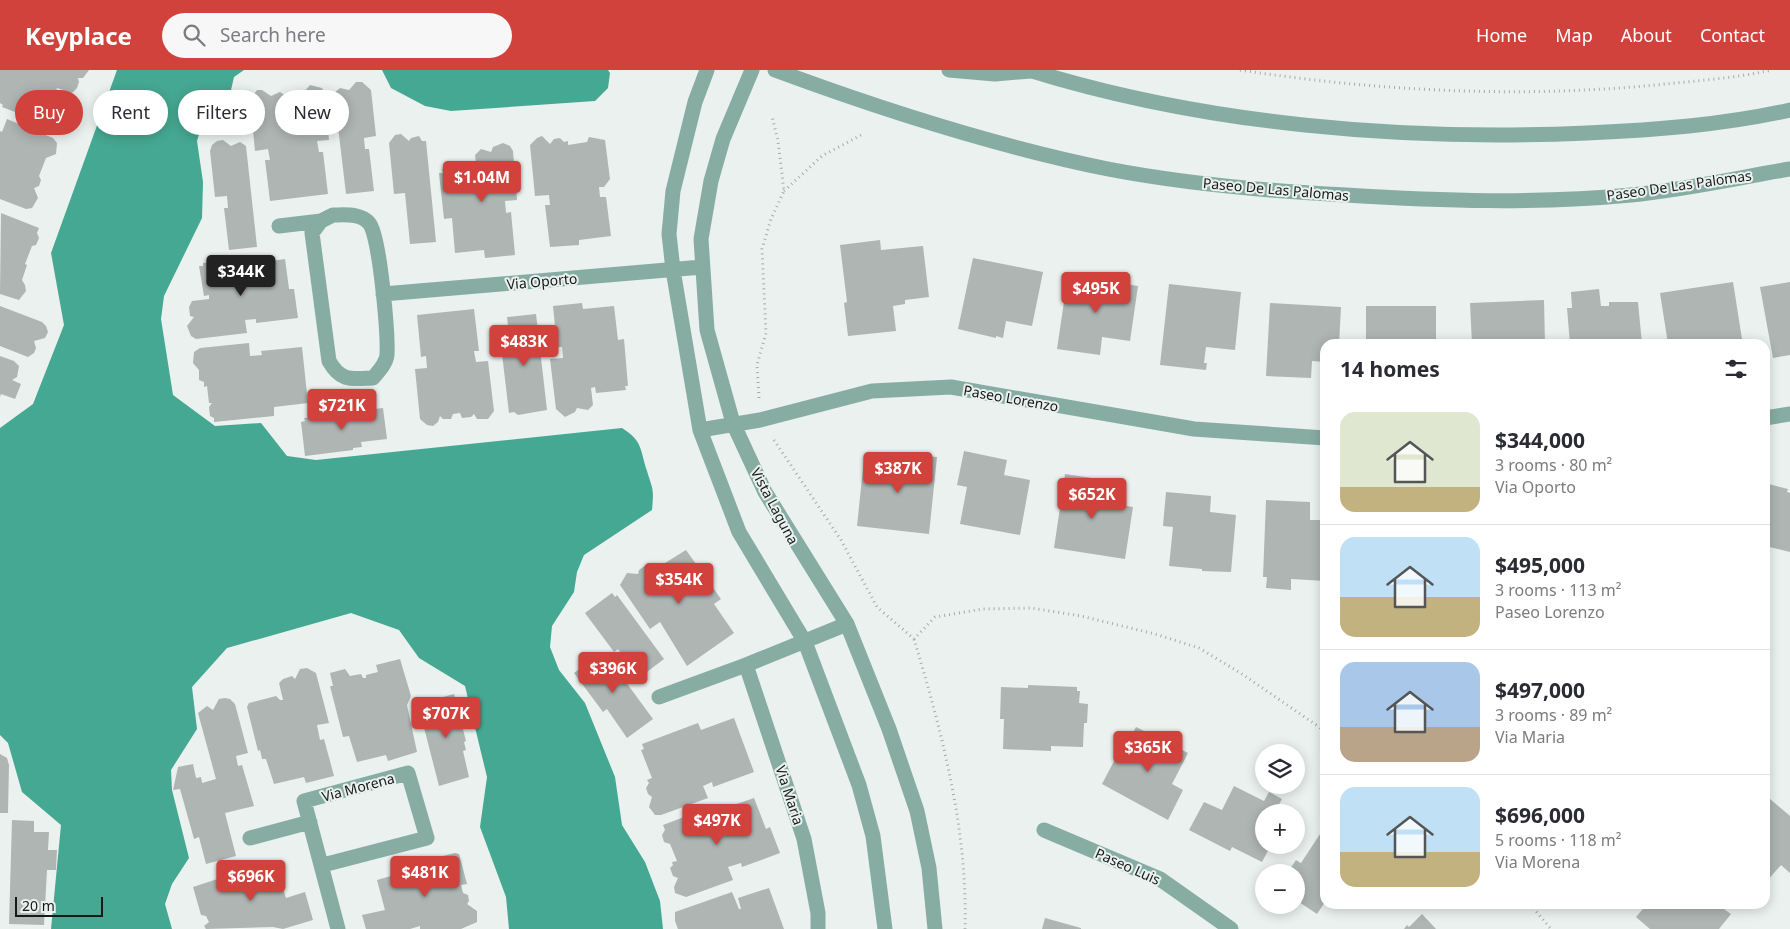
<!DOCTYPE html>
<meta charset="utf-8">
<style>
body{margin:0;font-family:"Noto Sans",sans-serif;background:#f7f7f7;color:#2b2b33;height:100vh;display:flex;flex-direction:column;font-size:19px;white-space:nowrap}
*{box-sizing:border-box;margin:0}
p{font-size:16px;color:#7c7c81}
.icon{flex:none;width:28px;height:28px;fill:none;stroke:currentColor;stroke-width:2;stroke-linecap:round;stroke-linejoin:round}
.map{position:relative;flex:1;overflow:hidden}
.side{position:absolute;left:1320px;top:269px;width:450px;height:570px;display:flex;flex-direction:column;background:#fff;border-radius:15px;box-shadow:0 2px 12px #0003}
.side>*{flex:none}
.guide{position:absolute;left:15px;top:20px;width:475px;height:45px;display:flex;gap:10px}
.fabs{position:absolute;left:1255px;top:674px;display:grid;gap:10px}
.fabs a{display:grid;place-items:center;width:50px;height:50px;border-radius:50%;background:#fff;box-shadow:0 2px 12px #0003;font-size:25px}
.scale{position:absolute;left:15px;bottom:12px;width:88px;box-sizing:border-box;padding-left:5px;border:2px solid #161918;border-top:0;font-size:14px;line-height:18px;white-space:nowrap;color:#161918;-webkit-text-stroke:4px #eaf1ef;paint-order:stroke}
.price{position:absolute;translate:-50% -42px;padding:0 11px;border-radius:5px;background:#d1423c;color:#fff;font-size:16px;line-height:32px;filter:drop-shadow(0 1px 2px #0008)}
.price::after{content:'';position:absolute;left:50%;top:30px;width:15px;height:11px;margin-left:-8px;background:inherit;clip-path:polygon(0 0,100% 0,50% 100%)}
.price.active{background:#222;color:#fff}
ul{padding:0;list-style:none}
li{display:flex;align-items:center;gap:15px;height:125px;padding:0 20px}
li+li{border-top:1px solid #e1e1e2}
li span{display:grid;place-items:center;flex:none;width:140px;height:100px;border-radius:15px;color:#555}
li>.icon{margin-inline-start:auto}
span .icon{width:60px;height:60px;fill:#fffc;stroke-width:1}
li b{font-size:21px}
h2{display:flex;justify-content:space-between;align-items:center;height:60px;padding:0 20px;font-size:21px}
.tag{padding:0 18px;border-radius:22px;background:#fff;box-shadow:0 2px 12px #0003;font-size:18px;line-height:45px}
.tag.active{background:#d1423c;color:#fff}
header{display:flex;align-items:center;gap:30px;box-sizing:border-box;height:70px;padding:0 25px;background:#d1423c;color:#fff}
header strong{font-size:24px}
nav{display:flex;gap:28px;margin-inline-start:auto;font-size:18px}
.search{width:350px;height:45px;background:#f7f7f7;display:flex;align-items:center;gap:12px;box-sizing:border-box;padding:0 18px;border-radius:28px;color:#7c7c81;font-size:19px}
.map>svg:first-child{display:block}
</style>
<header>
<strong>Keyplace</strong>
<div class="search"><svg class="icon" aria-label="search" viewBox="0 0 24 24"><circle cx="10" cy="10" r="6"/><path d="M15 15l6 6"/></svg>Search here</div>
<nav><a>Home</a><a>Map</a><a>About</a><a>Contact</a></nav>
</header>
<div class="map">
<svg width="1790" height="859" viewBox="0 0 1790 859">
<rect width="100%" height="100%" fill="#eaf1ef"/>
<path fill="#45a892" d="M 117,0 L 244,0 L 234,7 L 228,33 L 203,52 L 197,71 L 203,112 L 202,148 L 164,226 L 161,249 L 173,325 L 215,356 L 261,353 L 287,386 L 316,390 L 622,358 C 643,371 640,380 647,401 C 653,421 654,418 652,440 L 584,485 L 577,502 L 574,522 L 552,556 L 550,577 L 559,600 L 585,633 L 615,707 L 622,755 L 645,792 L 660,831 L 663,859 L 509,859 L 506,827 L 480,757 L 487,707 L 465,616 L 419,588 L 399,560 L 351,543 L 227,578 L 192,617 L 197,659 L 171,700 L 172,720 L 189,788 L 172,814 L 165,834 L 172,859 L 51,859 L 61,755 L 22,722 L 8,673 L 0,665 L 0,358 L 33,334 L 64,255 L 51,183 Z
M 382,0 L 608,0 L 610,3 L 608,18 L 595,31 L 451,41 L 425,36 L 391,18 Z"/>
<path fill="#aeb5b3" d="M 0,0 L 89,0 L 83,8 L 78,8 L 79,12 L 77,18 L 72,23 L 57,18 L 56,21 L 59,25 L 48,52 L 44,53 L 2,37 L 3,35 L 0,33 Z
M 356,12 L 362,12 L 371,20 L 376,66 L 364,68 L 365,79 L 369,79 L 374,121 L 346,124 L 334,23 L 340,18 L 349,20 Z
M 310,15 L 322,18 L 324,22 L 329,70 L 317,71 L 319,82 L 323,82 L 328,124 L 270,131 L 265,90 L 270,90 L 268,79 L 255,81 L 250,30 L 257,20 L 262,20 L 271,26 L 280,22 L 286,26 L 290,26 L 293,21 L 303,23 Z
M 7,49 L 53,68 L 57,73 L 56,84 L 46,88 L 39,106 L 41,110 L 39,116 L 34,118 L 38,128 L 32,138 L 26,139 L 0,129 L 0,61 L 2,62 Z
M 401,64 L 409,71 L 411,68 L 419,66 L 422,71 L 426,71 L 436,172 L 410,174 L 405,123 L 394,124 L 389,73 L 395,65 Z
M 542,66 L 550,74 L 554,69 L 560,68 L 564,72 L 568,71 L 568,75 L 587,72 L 589,67 L 605,70 L 610,109 L 604,117 L 599,117 L 600,127 L 606,127 L 611,166 L 579,170 L 579,175 L 550,177 L 545,135 L 550,135 L 549,125 L 535,126 L 530,75 L 537,68 Z
M 223,70 L 231,76 L 240,72 L 246,76 L 257,177 L 229,180 L 224,138 L 228,138 L 227,126 L 215,127 L 210,81 L 212,75 L 217,71 Z
M 503,73 L 510,76 L 513,81 L 517,130 L 505,131 L 506,143 L 511,142 L 515,185 L 485,188 L 484,180 L 455,183 L 452,148 L 444,149 L 439,103 L 443,103 L 442,99 L 472,97 L 473,101 L 477,101 L 475,85 L 481,79 L 491,82 L 493,77 Z
M 1,143 L 39,158 L 37,163 L 39,168 L 36,175 L 32,176 L 25,194 L 27,195 L 22,210 L 25,215 L 26,221 L 19,230 L 0,224 Z
M 880,170 L 881,180 L 923,176 L 929,227 L 905,230 L 905,234 L 893,236 L 896,261 L 848,266 L 844,233 L 847,232 L 840,175 Z
M 248,187 L 249,190 L 257,189 L 258,193 L 285,189 L 289,219 L 294,219 L 298,248 L 256,253 L 256,249 L 245,250 L 247,263 L 196,269 L 191,266 L 187,256 L 194,247 L 190,246 L 189,237 L 192,231 L 209,229 L 209,225 L 204,226 L 199,196 L 203,196 L 203,193 Z
M 973,188 L 1043,202 L 1032,256 L 1006,251 L 1003,268 L 996,266 L 996,268 L 958,259 Z
M 1068,205 L 1138,216 L 1130,271 L 1102,267 L 1100,285 L 1057,279 Z
M 1733,212 L 1742,269 L 1725,272 L 1725,274 L 1668,274 L 1660,223 Z
M 1790,212 L 1790,285 L 1773,288 L 1760,217 Z
M 1169,214 L 1241,222 L 1235,280 L 1206,277 L 1204,293 L 1207,293 L 1206,300 L 1160,295 Z
M 1599,219 L 1601,236 L 1609,236 L 1609,232 L 1638,232 L 1642,274 L 1570,274 L 1567,238 L 1572,238 L 1571,222 Z
M 1544,230 L 1545,274 L 1472,274 L 1470,233 Z
M 582,233 L 583,239 L 614,236 L 618,270 L 624,269 L 628,316 L 625,316 L 626,320 L 596,323 L 595,317 L 591,318 L 593,335 L 588,340 L 577,338 L 575,342 L 565,347 L 556,339 L 550,289 L 563,288 L 562,277 L 557,277 L 553,236 Z
M 1270,233 L 1341,237 L 1339,274 L 1325,274 L 1325,292 L 1312,291 L 1311,308 L 1266,306 Z
M 0,236 L 42,252 L 46,256 L 48,262 L 45,268 L 34,271 L 36,278 L 34,283 L 28,287 L 0,276 Z
M 1366,236 L 1436,236 L 1436,274 L 1366,274 Z
M 474,239 L 479,281 L 474,281 L 476,292 L 488,291 L 494,341 L 488,349 L 477,349 L 474,344 L 471,347 L 462,348 L 460,343 L 453,344 L 451,349 L 443,349 L 440,346 L 438,352 L 433,356 L 427,355 L 420,349 L 415,299 L 427,298 L 426,286 L 421,287 L 417,245 Z
M 536,244 L 547,340 L 518,345 L 514,342 L 509,343 L 502,284 L 511,283 L 507,247 Z
M 249,273 L 250,286 L 262,285 L 261,281 L 302,277 L 308,333 L 274,337 L 274,346 L 214,352 L 214,348 L 210,346 L 209,337 L 212,333 L 209,333 L 207,316 L 204,317 L 204,312 L 199,310 L 199,300 L 193,293 L 194,282 L 200,278 Z
M 0,286 L 14,291 L 19,296 L 17,307 L 12,310 L 21,314 L 15,329 L 1,324 L 0,327 Z
M 383,338 L 387,369 L 361,372 L 362,377 L 353,378 L 353,380 L 305,386 L 301,352 L 305,351 L 304,348 Z
M 964,381 L 1007,390 L 1004,405 L 1030,410 L 1020,465 L 960,454 L 967,417 L 957,415 Z
M 902,384 L 937,387 L 929,464 L 857,456 L 864,389 L 901,394 Z
M 1065,404 L 1106,410 L 1103,432 L 1133,437 L 1125,489 L 1054,478 Z
M 1765,413 L 1788,419 L 1787,422 L 1790,423 L 1790,482 L 1765,476 Z
M 1166,422 L 1211,426 L 1210,442 L 1236,445 L 1231,502 L 1202,501 L 1202,499 L 1169,496 L 1173,457 L 1163,456 Z
M 1266,430 L 1310,432 L 1310,450 L 1325,450 L 1325,511 L 1291,509 L 1291,520 L 1266,518 L 1267,507 L 1263,507 Z
M 686,480 L 721,529 L 714,534 L 734,563 L 687,596 L 660,552 L 650,559 L 620,515 L 627,503 L 638,504 L 639,500 L 646,495 L 652,495 L 657,502 L 659,500 L 657,498 Z
M 612,523 L 615,527 L 617,525 L 664,589 L 639,608 L 618,579 L 614,582 L 585,543 Z
M 601,583 L 604,587 L 606,585 L 653,649 L 627,668 L 607,639 L 603,642 L 574,603 Z
M 400,589 L 411,626 L 407,635 L 417,682 L 388,691 L 386,685 L 357,692 L 349,666 L 343,667 L 330,616 L 333,616 L 330,603 L 345,599 L 350,606 L 361,604 L 363,608 L 366,608 L 366,605 L 378,602 L 376,595 Z
M 307,598 L 316,603 L 329,653 L 317,655 L 320,670 L 324,669 L 334,706 L 306,713 L 304,707 L 274,714 L 266,689 L 262,689 L 260,680 L 258,681 L 247,637 L 249,633 L 276,626 L 280,630 L 283,630 L 279,613 L 283,609 L 292,606 L 295,609 L 300,599 Z
M 1028,615 L 1077,617 L 1077,621 L 1080,621 L 1079,633 L 1088,634 L 1087,653 L 1084,653 L 1083,677 L 1051,676 L 1051,681 L 1003,679 L 1004,649 L 1000,649 L 1001,617 L 1028,618 Z
M 454,624 L 466,671 L 464,672 L 466,680 L 463,681 L 469,707 L 439,716 L 419,638 L 433,634 L 432,630 Z
M 225,628 L 230,629 L 235,634 L 248,683 L 236,686 L 238,696 L 242,695 L 254,736 L 225,743 L 236,786 L 206,794 L 199,767 L 194,769 L 180,719 L 173,720 L 178,697 L 193,694 L 196,708 L 201,707 L 202,713 L 216,709 L 198,643 L 207,636 L 213,640 L 219,629 Z
M 734,648 L 754,702 L 713,717 L 712,712 L 703,716 L 708,728 L 661,745 L 655,745 L 649,737 L 652,727 L 648,724 L 646,718 L 649,713 L 647,710 L 652,708 L 641,680 L 644,679 L 642,674 L 698,653 L 701,660 Z
M 1136,657 L 1188,683 L 1172,714 L 1183,720 L 1168,750 L 1102,714 L 1123,674 L 1126,676 Z
M 0,684 L 7,688 L 9,695 L 8,743 L 0,743 Z
M 1234,716 L 1264,731 L 1269,722 L 1282,729 L 1277,738 L 1286,742 L 1264,742 L 1264,775 L 1271,775 L 1262,792 L 1232,777 L 1230,781 L 1189,760 L 1204,732 L 1222,740 Z
M 754,728 L 766,759 L 770,757 L 780,783 L 742,797 L 741,793 L 728,797 L 733,810 L 686,827 L 675,823 L 674,817 L 678,808 L 673,806 L 670,798 L 673,795 L 672,792 L 677,791 L 670,774 L 664,772 L 662,765 L 665,760 L 663,755 L 700,741 L 708,745 L 709,750 L 727,745 L 725,738 Z
M 1770,729 L 1790,746 L 1790,803 L 1781,795 L 1765,813 L 1765,734 Z
M 12,750 L 34,751 L 34,762 L 49,762 L 48,780 L 57,780 L 56,800 L 47,800 L 44,855 L 9,854 Z
M 1322,761 L 1325,763 L 1325,832 L 1317,844 L 1296,830 L 1296,802 L 1288,802 L 1296,790 L 1301,793 Z
M 455,783 L 459,784 L 467,814 L 461,815 L 463,823 L 468,825 L 469,831 L 467,834 L 477,841 L 477,852 L 461,859 L 420,859 L 420,856 L 410,859 L 366,859 L 362,845 L 385,840 L 377,810 L 405,802 L 403,796 Z
M 277,798 L 286,828 L 305,822 L 313,850 L 283,859 L 273,857 L 206,859 L 204,856 L 209,852 L 206,846 L 201,845 L 193,817 L 242,801 L 249,801 L 250,806 Z
M 769,818 L 784,859 L 678,859 L 675,851 L 675,842 L 732,822 L 739,839 L 741,839 L 738,828 Z
M 1647,834 L 1717,834 L 1731,844 L 1719,859 L 1650,859 L 1636,847 Z
M 1422,844 L 1436,859 L 1404,859 L 1407,855 L 1409,857 Z
M 1045,848 L 1081,858 L 1081,859 L 1042,859 Z"/>
<g fill="none" stroke-linecap="round" stroke-linejoin="round">
<path stroke="#a5aba9" stroke-width="3" stroke-dasharray="1 4" stroke-linecap="butt" d="M 1240,0 C 1384,22 1530,29 1675,13 C 1707,10 1740,7 1772,0
M 784,121 L 822,86 L 861,65
M 759,328 L 757,295 L 766,263 L 762,179 L 771,149 L 784,121 L 778,71 L 772,46
M 774,370 L 841,470 L 877,537 L 914,569 L 935,547 L 983,539 L 1031,538 L 1081,546 L 1155,564 L 1199,578 L 1242,604 L 1325,661
M 914,569 C 942,662 968,761 965,859
M 1530,834 L 1551,859"/>
<path stroke="#87ada3" stroke-width="15" d="M 707,0 L 695,32 L 673,121 L 669,164 L 673,200 L 700,360 L 739,462 L 805,572 L 859,715 L 873,766 L 885,859
M 752,0 L 723,69 L 711,111 L 701,169 L 707,260 L 733,353 L 765,422 L 847,554 L 889,659 L 917,741 L 929,798 L 935,859
M 775,0 C 883,40 995,76 1108,99 C 1186,114 1266,121 1346,125 C 1441,131 1536,134 1631,125 C 1684,120 1737,108 1790,99
M 949,0 L 995,4 L 1031,1
M 1029,0 C 1206,55 1403,71 1587,63 C 1655,60 1723,55 1790,40
M 333,145 C 345,145 360,143 369,153 C 380,165 388,265 387,285 C 386,294 378,302 373,308 C 351,309 341,312 329,291 L 312,163 L 321,151 Z
M 279,156 L 321,151
M 383,224 L 702,197
M 1765,348 L 1790,344
M 700,360 L 760,350 L 872,321 L 951,317 L 1194,359 L 1325,368
M 746,595 L 847,554
M 659,627 L 746,595 L 804,769 L 818,843 L 818,859
M 1044,760 L 1160,809 L 1231,859
M 250,768 L 310,752
M 323,795 L 427,768 L 408,703 L 304,731 L 338,859"/>
</g>
<g text-anchor="middle" dominant-baseline="central" stroke-width="4" stroke-linejoin="round" paint-order="stroke">
<g font-size="14" fill="#161918" stroke="#eaf1ef">
<text transform="translate(1679 115) rotate(-8)">Paseo De Las Palomas</text>
<text transform="translate(1276 119) rotate(5)">Paseo De Las Palomas</text>
<text transform="translate(542 211) rotate(-5)">Via Oporto</text>
<text transform="translate(1011 328) rotate(10)">Paseo Lorenzo</text>
<text transform="translate(775 436) rotate(62)">Vista Laguna</text>
<text transform="translate(358 717) rotate(-15)">Via Morena</text>
<text transform="translate(790 725) rotate(72)">Via Maria</text>
<text transform="translate(1128 796) rotate(24)">Paseo Luis</text>
</g>
</g>
</svg>
<div class="fabs">
<a><svg class="icon" aria-label="layers" viewBox="0 0 24 24"><path d="M12 4l9 5-9 5-9-5zM3 14l9 5 9-5"/></svg></a>
<a>+</a>
<a>−</a>
</div>
<div class="scale">20 m</div>
<b class="price" style="left:482px;top:133px">$1.04M</b>
<b class="price active" style="left:241px;top:227px">$344K</b>
<b class="price" style="left:1096px;top:244px">$495K</b>
<b class="price" style="left:524px;top:297px">$483K</b>
<b class="price" style="left:342px;top:361px">$721K</b>
<b class="price" style="left:898px;top:424px">$387K</b>
<b class="price" style="left:1092px;top:450px">$652K</b>
<b class="price" style="left:679px;top:535px">$354K</b>
<b class="price" style="left:613px;top:624px">$396K</b>
<b class="price" style="left:446px;top:669px">$707K</b>
<b class="price" style="left:1148px;top:703px">$365K</b>
<b class="price" style="left:717px;top:776px">$497K</b>
<b class="price" style="left:425px;top:828px">$481K</b>
<b class="price" style="left:251px;top:832px">$696K</b>
<div class="guide">
<a class="tag active">Buy</a>
<a class="tag">Rent</a>
<a class="tag">Filters</a>
<a class="tag">New</a>
</div>
<section class="side">
<h2>14 homes<svg class="icon" aria-label="filters" viewBox="0 0 24 24"><path d="M4 7h16M4 17h16"/><circle cx="9" cy="7" r="2"/><circle cx="15" cy="17" r="2"/></svg></h2>
<ul>
<li><span style="background:linear-gradient(#dfe7d0 75%,#c2b280 0)"><svg class="icon" aria-label="home" viewBox="0 0 24 24"><path d="M3 11l9-7 9 7M6 9v11h12V9"/></svg></span><div><b>$344,000</b><p>3 rooms · 80 m²</p><p>Via Oporto</p></div></li>
<li><span style="background:linear-gradient(#bfe0f5 60%,#c2b280 0)"><svg class="icon" aria-label="home" viewBox="0 0 24 24"><path d="M3 11l9-7 9 7M6 9v11h12V9"/></svg></span><div><b>$495,000</b><p>3 rooms · 113 m²</p><p>Paseo Lorenzo</p></div></li>
<li><span style="background:linear-gradient(#a9c7e8 65%,#b9a48a 0)"><svg class="icon" aria-label="home" viewBox="0 0 24 24"><path d="M3 11l9-7 9 7M6 9v11h12V9"/></svg></span><div><b>$497,000</b><p>3 rooms · 89 m²</p><p>Via Maria</p></div></li>
<li><span style="background:linear-gradient(#bfe0f5 65%,#c2b280 0)"><svg class="icon" aria-label="home" viewBox="0 0 24 24"><path d="M3 11l9-7 9 7M6 9v11h12V9"/></svg></span><div><b>$696,000</b><p>5 rooms · 118 m²</p><p>Via Morena</p></div></li>
</ul>
</section>
</div>
